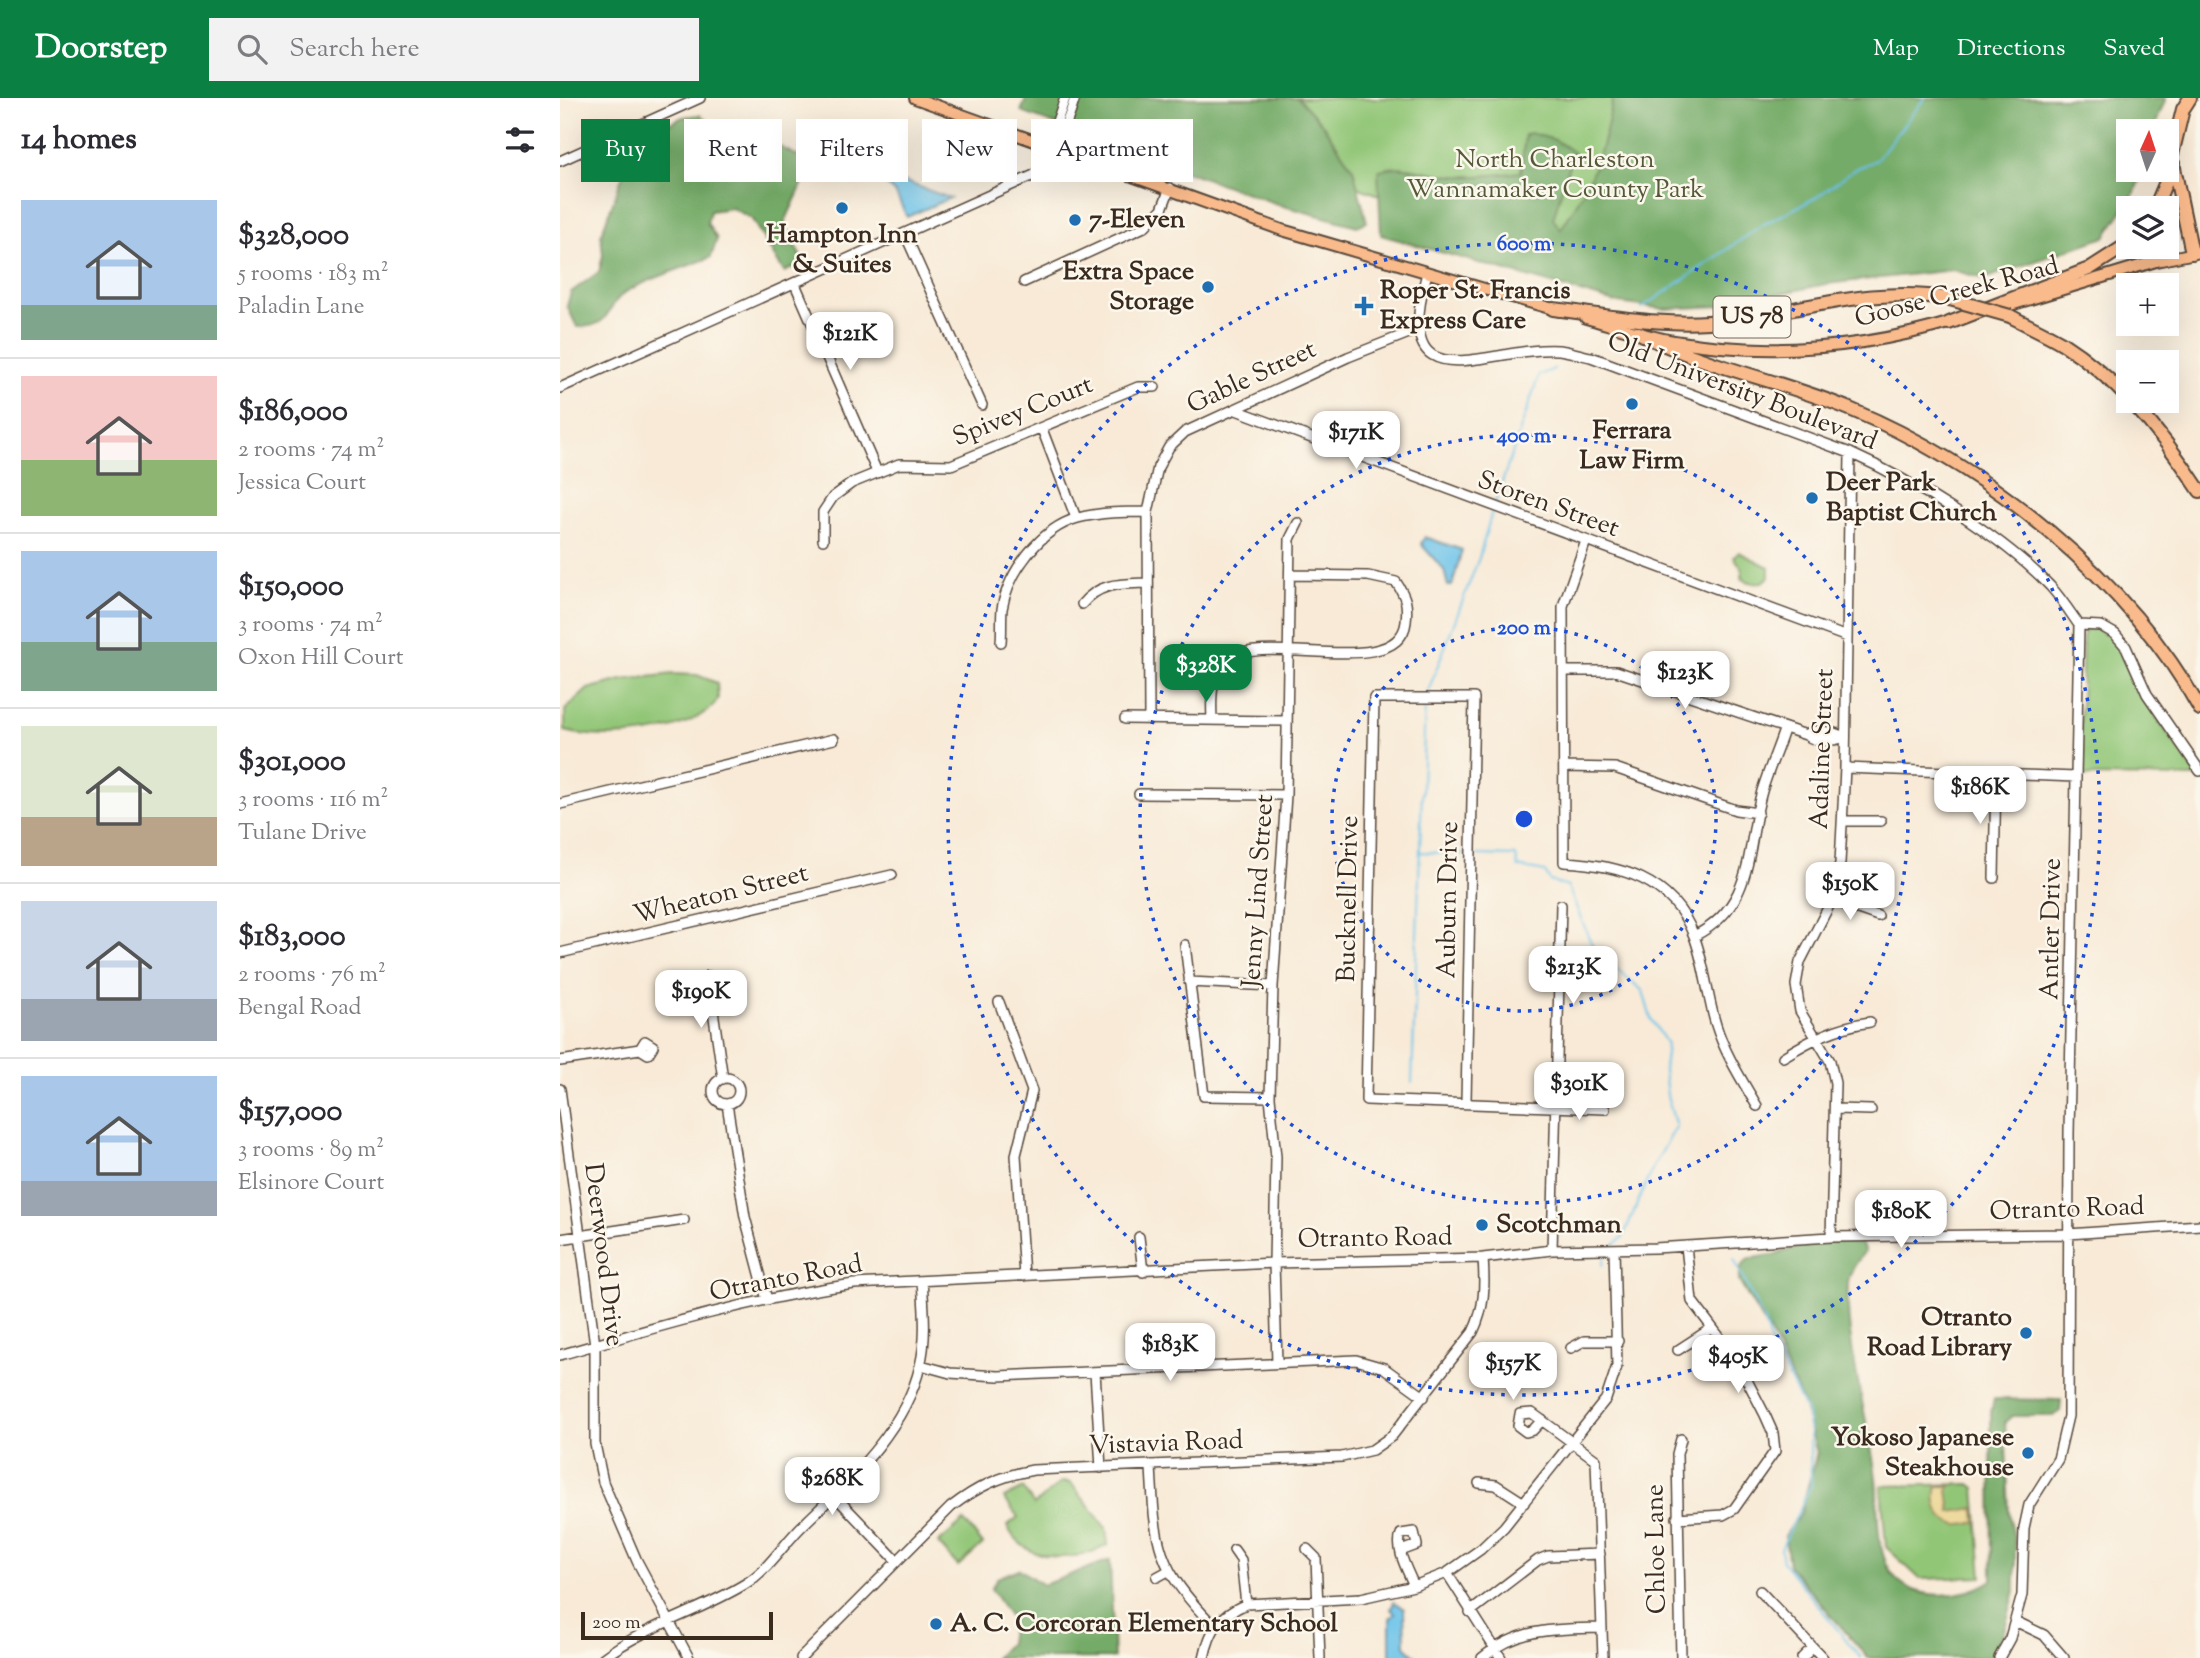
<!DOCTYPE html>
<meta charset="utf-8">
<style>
body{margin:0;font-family:"Sorts Mill Goudy",serif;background:#f2f2f3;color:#2b2b33;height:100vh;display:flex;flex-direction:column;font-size:26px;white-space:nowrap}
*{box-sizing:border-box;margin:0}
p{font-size:23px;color:#7c7c81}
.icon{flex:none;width:38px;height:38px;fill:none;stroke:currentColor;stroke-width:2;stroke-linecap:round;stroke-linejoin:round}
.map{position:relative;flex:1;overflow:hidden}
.details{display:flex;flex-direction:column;background:#fff;width:560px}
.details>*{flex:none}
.hud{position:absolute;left:21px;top:21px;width:665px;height:63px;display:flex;gap:14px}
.needle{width:46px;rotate:3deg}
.controls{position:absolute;left:1556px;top:21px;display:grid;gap:14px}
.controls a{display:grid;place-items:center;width:63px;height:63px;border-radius:0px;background:#fff;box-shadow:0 7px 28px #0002;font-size:35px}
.scale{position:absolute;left:21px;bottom:18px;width:192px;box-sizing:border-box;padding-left:7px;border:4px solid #3b2a1e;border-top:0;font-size:19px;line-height:24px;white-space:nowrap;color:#3b2a1e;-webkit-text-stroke:5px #fbf7ec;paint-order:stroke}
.price{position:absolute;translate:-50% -60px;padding:0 16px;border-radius:14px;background:#fff;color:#222;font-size:23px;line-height:46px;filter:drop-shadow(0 2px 4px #0008)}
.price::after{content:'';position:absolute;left:50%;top:42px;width:21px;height:16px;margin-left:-10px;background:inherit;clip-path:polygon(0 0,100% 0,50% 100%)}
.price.active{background:#0b8043;color:#fff}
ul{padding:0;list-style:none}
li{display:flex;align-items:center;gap:21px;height:175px;padding:0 21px}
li+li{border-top:2px solid #e1e1e2}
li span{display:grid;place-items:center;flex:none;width:196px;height:140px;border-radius:0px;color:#555}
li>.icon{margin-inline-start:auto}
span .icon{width:84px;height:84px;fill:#fffc;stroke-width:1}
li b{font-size:30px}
h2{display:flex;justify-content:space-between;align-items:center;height:84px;padding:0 21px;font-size:30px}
.chip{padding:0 24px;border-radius:0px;background:#fff;box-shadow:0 7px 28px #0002;font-size:24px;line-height:63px}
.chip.active{background:#0b8043;color:#fff}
header{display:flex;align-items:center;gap:42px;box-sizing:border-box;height:98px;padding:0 35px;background:#0b8043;color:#fff}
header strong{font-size:33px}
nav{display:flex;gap:38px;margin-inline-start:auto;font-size:24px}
.search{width:490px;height:63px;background:#f2f2f3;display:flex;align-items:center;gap:18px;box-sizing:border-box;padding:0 24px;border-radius:0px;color:#7c7c81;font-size:26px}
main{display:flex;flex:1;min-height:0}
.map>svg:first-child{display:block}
</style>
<header>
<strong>Doorstep</strong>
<div class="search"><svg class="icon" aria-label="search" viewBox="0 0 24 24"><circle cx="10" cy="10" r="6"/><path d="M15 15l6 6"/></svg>Search here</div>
<nav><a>Map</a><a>Directions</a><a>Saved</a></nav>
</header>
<main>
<section class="details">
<h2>14 homes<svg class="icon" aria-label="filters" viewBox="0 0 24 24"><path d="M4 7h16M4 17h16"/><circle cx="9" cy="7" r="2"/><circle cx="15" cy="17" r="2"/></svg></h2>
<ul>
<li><span style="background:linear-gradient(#a9c7e8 75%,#7fa58c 0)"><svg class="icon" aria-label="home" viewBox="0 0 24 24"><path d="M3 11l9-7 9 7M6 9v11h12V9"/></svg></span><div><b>$328,000</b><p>5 rooms · 183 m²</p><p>Paladin Lane</p></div></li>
<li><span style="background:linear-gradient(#f6c9c9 60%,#8fb573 0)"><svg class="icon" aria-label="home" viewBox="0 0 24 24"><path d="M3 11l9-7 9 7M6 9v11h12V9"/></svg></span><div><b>$186,000</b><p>2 rooms · 74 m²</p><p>Jessica Court</p></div></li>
<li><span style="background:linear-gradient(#a9c7e8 65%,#7fa58c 0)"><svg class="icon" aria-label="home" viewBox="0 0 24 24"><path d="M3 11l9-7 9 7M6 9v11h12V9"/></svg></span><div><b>$150,000</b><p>3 rooms · 74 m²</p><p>Oxon Hill Court</p></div></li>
<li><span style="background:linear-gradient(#dfe7d0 65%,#b9a48a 0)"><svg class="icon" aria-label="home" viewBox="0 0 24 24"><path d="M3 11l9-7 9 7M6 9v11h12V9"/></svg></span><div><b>$301,000</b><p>3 rooms · 116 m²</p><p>Tulane Drive</p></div></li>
<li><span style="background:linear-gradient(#c9d6e8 70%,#9aa5b1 0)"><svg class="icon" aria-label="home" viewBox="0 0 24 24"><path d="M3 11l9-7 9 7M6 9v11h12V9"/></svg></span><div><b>$183,000</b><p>2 rooms · 76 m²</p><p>Bengal Road</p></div></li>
<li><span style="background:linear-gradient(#a9c7e8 75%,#9aa5b1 0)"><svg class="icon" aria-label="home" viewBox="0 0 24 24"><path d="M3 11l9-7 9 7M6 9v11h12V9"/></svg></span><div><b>$157,000</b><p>3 rooms · 89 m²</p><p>Elsinore Court</p></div></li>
</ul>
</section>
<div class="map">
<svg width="1640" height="1560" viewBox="0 0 1640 1560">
<rect width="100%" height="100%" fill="#fbf7ec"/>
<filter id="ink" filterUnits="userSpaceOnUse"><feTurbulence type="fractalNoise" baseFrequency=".0143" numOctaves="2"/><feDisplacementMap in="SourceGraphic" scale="14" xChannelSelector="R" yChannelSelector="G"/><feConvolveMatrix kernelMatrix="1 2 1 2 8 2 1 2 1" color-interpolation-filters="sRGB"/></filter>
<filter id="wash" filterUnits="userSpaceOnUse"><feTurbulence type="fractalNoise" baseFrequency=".00686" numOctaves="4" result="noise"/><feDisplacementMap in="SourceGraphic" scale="28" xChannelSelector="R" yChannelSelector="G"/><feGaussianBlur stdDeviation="1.57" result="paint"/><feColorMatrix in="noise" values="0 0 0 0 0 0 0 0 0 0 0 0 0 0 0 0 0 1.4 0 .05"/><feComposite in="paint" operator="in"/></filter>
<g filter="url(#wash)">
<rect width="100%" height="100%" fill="#f8ead7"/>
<path fill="#92c677" stroke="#66784a" stroke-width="2" d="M 542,0 L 1204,0 L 1014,165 Z
M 1179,454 L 1209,469 L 1209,479 C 1200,488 1193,486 1182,481 L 1182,470 L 1174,459 Z
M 1535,530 L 1560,546 L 1581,597 L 1638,679 L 1519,678 L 1523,538 L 1526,531 Z
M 113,576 L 137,577 L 157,585 L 158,602 C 130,638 47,644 5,633 L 5,612 L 28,591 L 61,582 Z
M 502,1384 L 511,1385 L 546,1430 L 548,1447 C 516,1464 466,1467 447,1428 L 458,1419 L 444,1400 L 463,1390 L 474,1407 Z
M 1410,1386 L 1415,1390 L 1422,1479 L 1360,1481 L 1326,1449 L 1321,1388 Z
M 404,1423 L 423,1446 L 398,1468 L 378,1445 Z"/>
<path fill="#75ab68" stroke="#586a43" stroke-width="2" d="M 466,0 L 738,0 L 762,26 L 793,71 L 807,124 L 797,128 L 723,108 L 461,14 Z
M 1053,0 L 1606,0 L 1593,33 L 1568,33 L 1568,72 L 1582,72 L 1575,94 L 1545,139 L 1424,181 L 1393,172 L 1266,186 L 1160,208 L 1105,211 L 1058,205 L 821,137 L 818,73 C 839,65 857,72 878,76 C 903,81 935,77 961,74 L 965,37 L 970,35 L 995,42 L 1013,54 L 993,121 L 1001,131 C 1032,83 1043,56 1053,0 Z
M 140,17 L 157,29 L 210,44 L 252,65 L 224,126 L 244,165 L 224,174 L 191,120 L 172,110 L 150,113 L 147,125 L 157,141 L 151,159 C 132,167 76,185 63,196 C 44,211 52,229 17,229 L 7,208 L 11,194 L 39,174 L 43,157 L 41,137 L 76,41 L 123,19 Z
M 1273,1143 L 1301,1145 L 1305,1153 C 1298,1162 1289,1174 1288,1185 C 1285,1251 1308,1316 1316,1380 C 1319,1409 1314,1448 1331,1474 C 1352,1505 1405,1501 1432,1482 L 1431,1314 L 1434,1301 L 1501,1302 L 1500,1314 L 1493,1318 L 1452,1318 L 1445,1324 L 1449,1414 L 1455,1446 L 1455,1493 L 1444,1533 L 1431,1560 L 1308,1560 L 1229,1468 L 1225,1438 L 1241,1414 L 1257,1355 L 1243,1305 L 1214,1242 L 1179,1183 L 1181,1169 L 1188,1161 L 1217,1156 L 1250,1145 Z
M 550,1462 L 554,1560 L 435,1560 L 449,1545 L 452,1522 L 431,1491 L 437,1480 L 459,1471 L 483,1487 Z"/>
<path fill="#eeda9e" stroke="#94825e" stroke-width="2" d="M 1377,1388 L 1391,1388 L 1388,1392 L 1391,1414 L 1415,1410 L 1416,1424 C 1389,1435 1370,1415 1377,1388 Z"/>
<path fill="#6cc3e9" stroke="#547684" stroke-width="2" d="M 328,78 L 335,80 L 390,100 L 347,119 L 336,96 L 327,87 Z
M 865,439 L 902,452 L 892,488 L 888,488 L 884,472 L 861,446 Z
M 834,1504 L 844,1511 L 845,1548 L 858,1560 L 830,1560 L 830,1520 L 835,1516 L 831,1511 Z"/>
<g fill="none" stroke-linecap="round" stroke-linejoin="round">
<path stroke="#6cc3e9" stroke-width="2" d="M 1082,210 L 1204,126 L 1257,99 L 1293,72 L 1316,62 L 1365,0
M 935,405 L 979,277 L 994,271
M 867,596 L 919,460 L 933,410
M 860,754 L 904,756
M 918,757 L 956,758 L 958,769 L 985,774 L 990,783 L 1008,789 L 1034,852 L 1083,893 L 1091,921 L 1107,946 L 1104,972 L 1107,997 L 1116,1029 L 1093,1069 L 1063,1139 L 1055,1146
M 852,985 L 865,605
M 1174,1161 L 1204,1223 L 1209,1241 L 1246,1313 L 1250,1334 L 1251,1387 L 1221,1451 L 1223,1464 L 1301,1560
M 1042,1167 L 1046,1155"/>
</g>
</g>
<g filter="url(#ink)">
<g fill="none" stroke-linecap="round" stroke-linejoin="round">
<defs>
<path id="minor" d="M 493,48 L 494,32 L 505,0
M 0,63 L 140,0
M 345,136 L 422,307
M 867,175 C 829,311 929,247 999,252 C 1009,253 1020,257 1031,259 L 1290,355 C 1353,383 1442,438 1490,488 C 1501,500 1510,514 1519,527 L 1541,528 L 1555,536 L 1566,549 L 1587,596 L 1640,673
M 464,184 L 584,129 L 602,111 L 610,90
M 235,186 L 317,374
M 0,290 L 474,77 C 495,58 507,27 515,0
M 676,312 L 1287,539
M 482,331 L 516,420
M 263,442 L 263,414 L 273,399 L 292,385 L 339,366 L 391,367 L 578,289 L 595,289
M 1026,443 L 1003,508 L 1004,764 C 1059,767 1112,780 1134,838 C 1145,867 1147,898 1156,927 C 1165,956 1182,982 1197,1008
M 522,506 C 540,484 561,486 588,485
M 441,544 C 442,533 441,522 442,511 C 448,474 481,430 518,420 C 541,414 565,414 588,414
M 1004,573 L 1056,573 L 1246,637
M 565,621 L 727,623
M 589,621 L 588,414 L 598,369 L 609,349 L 625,334 L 788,259 L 859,231
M 652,621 C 651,602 650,574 668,561 C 706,534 839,583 846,524 C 848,506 846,499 836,484 L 808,478 L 730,477
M 1252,633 L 1271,634 L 1285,639 C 1273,643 1257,645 1246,637 Z
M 1004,669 L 1055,670 L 1176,712 L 1198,715
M 1285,670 L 1516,679
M 579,696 L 726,697
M 0,706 L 274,641
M 1283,723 L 1321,723
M 1434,780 L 1436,676
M 1272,802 L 1318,818
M 1134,838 C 1196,808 1186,748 1202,693 C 1208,673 1217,653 1224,632
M 625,847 L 644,998 L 710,999
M 0,855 L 332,777
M 148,878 L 163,981
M 629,884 L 713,888
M 439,904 L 472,993 L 456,1057 L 464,1178
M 1223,959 C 1252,941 1276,929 1310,924
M 0,963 L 80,951 L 88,956 L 93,948 L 85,943 L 80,951
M153 993a13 13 0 1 1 26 0a13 13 0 1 1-26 0Z
M 0,991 L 35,1247 L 35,1346 L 43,1384 L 77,1463 L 129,1560
M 906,1004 L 914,600 L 814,600 L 806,1002 L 1045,1011
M 167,1006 L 185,1119 L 207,1202
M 1276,1011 L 1311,1012
M 579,1139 L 583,1174
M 1271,1139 L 1275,985 L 1270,963 L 1240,913 L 1236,887 L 1240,864 L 1272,802 L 1280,765 L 1285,670 L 1290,355
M 0,1141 L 124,1122
M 992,1152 L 1001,807
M 1011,1250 L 1024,1243 L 1058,1243
M 1118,1252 L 1152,1230
M 0,1257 C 96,1229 194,1200 294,1186 L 714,1165 L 923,1160 L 992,1152 L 1095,1150 L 1271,1139 L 1508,1136 L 1640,1127
M 717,1265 L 714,1165 L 716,1059 L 710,999 L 713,888 L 726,697 L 730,441 L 738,425
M 361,1267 L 390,1275 L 438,1278 L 796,1262 L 824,1270 L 864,1299
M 535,1274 L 541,1370
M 982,1322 L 973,1332 L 966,1334 L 958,1328 L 960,1316 L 972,1315 L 1036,1362 L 1043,1560
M 591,1368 C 595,1447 596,1469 654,1528
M 919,1385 L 936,1387 L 964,1405
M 274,1397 L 337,1463
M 1117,1420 L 1163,1417 L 1174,1411 L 1215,1353 L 1213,1335 L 1205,1317 L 1176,1261 L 1132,1203 L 1126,1148
M 747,1451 L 756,1460 L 760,1560
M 674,1452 L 681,1462 L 686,1506
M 841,1453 L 857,1447 L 854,1434 L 841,1436 C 835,1452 848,1473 854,1488
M 887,1475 L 941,1560
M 597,1479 L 608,1473
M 1200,1493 L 1263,1560
M 910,1514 L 978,1462 L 988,1458 L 1040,1456
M 1455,1523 L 1484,1537 L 1504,1560
M 43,1560 C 87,1527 139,1514 185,1486 C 207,1473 223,1447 241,1429 C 287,1384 345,1333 360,1268 C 367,1241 364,1211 362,1183
M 241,1560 L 391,1409 C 417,1389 440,1378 473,1372 L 782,1359 L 812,1352 L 832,1338 L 913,1234 C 925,1209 925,1188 923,1160
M 644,1560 C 650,1531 659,1518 686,1506 L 801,1500 L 854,1488 L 887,1475 L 921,1451 L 944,1429 L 1046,1301 L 1057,1268 L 1054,1151
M 922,1560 C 960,1529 995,1531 1042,1530
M 1121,1560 L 1117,1356 L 1121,1341
M 1242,1560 L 1252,1550
M 1439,1560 L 1450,1540 L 1462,1497 L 1464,1430 L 1469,1407 L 1498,1361 L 1508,1318 L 1509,1035 L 1519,527"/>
<path id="major" d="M 355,0 L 722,132 L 1000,213
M 1447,208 L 1596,163 L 1640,154
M 1026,220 C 1055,228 1084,238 1114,243 C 1209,259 1303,251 1395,223"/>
<path id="highway" d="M 1613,65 L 1632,155
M 1595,110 L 1605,86 L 1623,11 L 1630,0
M 993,211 C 1051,218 1109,230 1168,222 C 1242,213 1315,187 1390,201
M 1450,218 C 1467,227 1485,235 1502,245 C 1557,280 1605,339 1640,393
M 1389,225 L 1529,171 L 1568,146
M 1079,235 C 1147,270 1222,282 1292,312 C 1428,369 1568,481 1640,611"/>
</defs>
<use href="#minor" stroke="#57473a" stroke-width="12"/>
<use href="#major" stroke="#57473a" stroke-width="14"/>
<use href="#highway" stroke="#57473a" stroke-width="16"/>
<use href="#minor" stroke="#fff" stroke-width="9"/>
<use href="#major" stroke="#fabb8c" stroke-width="10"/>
<use href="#highway" stroke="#fabb8c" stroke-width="12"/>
<defs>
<path id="highway-bridge" d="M 1390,201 L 1450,218"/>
</defs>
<use href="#highway-bridge" stroke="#57473a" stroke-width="16" stroke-linecap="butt"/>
<use href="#highway-bridge" stroke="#fabb8c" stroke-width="12"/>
</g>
</g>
<g fill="none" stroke="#1d4ed8" stroke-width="3.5" stroke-dasharray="3.5 7">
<circle cx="964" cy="721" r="192"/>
<circle cx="964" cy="721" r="384"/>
<circle cx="964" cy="721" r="576"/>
</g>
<g fill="#1f6fb2" stroke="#fbf7ec" stroke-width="2.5">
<circle cx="282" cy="110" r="7"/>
<circle cx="515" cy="122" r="7"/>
<circle cx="648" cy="189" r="7"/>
<path d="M800.5 197.5h7v7h7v7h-7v7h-7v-7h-7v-7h7z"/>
<circle cx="1072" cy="306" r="7"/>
<circle cx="1252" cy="400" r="7"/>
<circle cx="922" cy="1127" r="7"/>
<circle cx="1466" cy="1235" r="7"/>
<circle cx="1468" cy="1355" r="7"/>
<circle cx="376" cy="1526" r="7"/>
</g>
<g text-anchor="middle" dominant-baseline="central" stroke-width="5" stroke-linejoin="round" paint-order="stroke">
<rect fill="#fbf7ec" stroke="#75685c" stroke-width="2" x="1153.5" y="198.5" width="77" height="41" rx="5"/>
<g font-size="24" font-weight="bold" fill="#3b2a1e">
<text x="1192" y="219">US 78</text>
</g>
<g font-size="26" fill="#555939" stroke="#fbf7ec">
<text x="995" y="62">North Charleston<tspan x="995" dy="30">Wannamaker County Park</tspan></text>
</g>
<g font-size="26" font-weight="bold" fill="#3b2a1e" stroke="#fbf7ec" text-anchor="start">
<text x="529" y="122">7-Eleven</text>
<text x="282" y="137" text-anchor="middle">Hampton Inn<tspan x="282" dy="30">&amp; Suites</tspan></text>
<text x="634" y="174" text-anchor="end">Extra Space<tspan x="634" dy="30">Storage</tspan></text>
<text x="820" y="193">Roper St. Francis<tspan x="820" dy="30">Express Care</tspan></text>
<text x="1072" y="333" text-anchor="middle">Ferrara<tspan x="1072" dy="30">Law Firm</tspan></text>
<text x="1266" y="385">Deer Park<tspan x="1266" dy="30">Baptist Church</tspan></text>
<text x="936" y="1127">Scotchman</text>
<text x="1452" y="1220" text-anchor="end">Otranto<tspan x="1452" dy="30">Road Library</tspan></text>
<text x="1454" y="1340" text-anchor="end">Yokoso Japanese<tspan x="1454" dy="30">Steakhouse</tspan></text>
<text x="390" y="1526">A. C. Corcoran Elementary School</text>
</g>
<g font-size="26" fill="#3b2a1e" stroke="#fbf7ec">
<text transform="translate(1397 195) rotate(-15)">Goose Creek Road</text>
<text transform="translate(692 280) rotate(-25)">Gable Street</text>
<text transform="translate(1182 294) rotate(21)">Old University Boulevard</text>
<text transform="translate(463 314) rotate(-22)">Spivey Court</text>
<text transform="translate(988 407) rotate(20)">Storen Street</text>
<text transform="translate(1263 651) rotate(-88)">Adaline Street</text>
<text transform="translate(699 793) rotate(-86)">Jenny Lind Street</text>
<text transform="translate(161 797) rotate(-14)">Wheaton Street</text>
<text transform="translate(789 801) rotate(-89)">Bucknell Drive</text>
<text transform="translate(889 802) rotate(-89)">Auburn Drive</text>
<text transform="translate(1492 831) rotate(-89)">Antler Drive</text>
<text transform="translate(1507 1112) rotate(-2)">Otranto Road</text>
<text transform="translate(815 1141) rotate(-1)">Otranto Road</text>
<text transform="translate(43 1157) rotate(83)">Deerwood Drive</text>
<text transform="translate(226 1181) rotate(-11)">Otranto Road</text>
<text transform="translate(606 1346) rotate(-2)">Vistavia Road</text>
<text transform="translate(1097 1451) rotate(-91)">Chloe Lane</text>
</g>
</g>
<circle cx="964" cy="721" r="10" fill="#1d4ed8" stroke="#fbf7ec" stroke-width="3.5"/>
<g font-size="21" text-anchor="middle" font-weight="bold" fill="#1d4ed8" stroke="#fbf7ec" stroke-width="5" stroke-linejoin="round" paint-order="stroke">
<text x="964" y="152">600 m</text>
<text x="964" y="344">400 m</text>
<text x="964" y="536">200 m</text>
</g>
</svg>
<div class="controls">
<a><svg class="needle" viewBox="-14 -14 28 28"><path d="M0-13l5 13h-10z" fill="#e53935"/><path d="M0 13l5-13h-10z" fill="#7c7c81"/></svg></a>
<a><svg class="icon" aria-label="layers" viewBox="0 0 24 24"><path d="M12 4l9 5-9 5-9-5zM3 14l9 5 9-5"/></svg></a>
<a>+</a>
<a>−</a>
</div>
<div class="scale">200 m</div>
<b class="price" style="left:290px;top:274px">$121K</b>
<b class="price" style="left:796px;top:373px">$171K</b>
<b class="price active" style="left:646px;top:606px">$328K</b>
<b class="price" style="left:1125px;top:613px">$123K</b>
<b class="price" style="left:1420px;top:728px">$186K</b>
<b class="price" style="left:1290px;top:824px">$150K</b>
<b class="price" style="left:1013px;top:908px">$213K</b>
<b class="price" style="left:141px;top:932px">$190K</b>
<b class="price" style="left:1019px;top:1024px">$301K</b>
<b class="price" style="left:1341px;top:1152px">$180K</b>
<b class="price" style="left:610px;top:1285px">$183K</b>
<b class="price" style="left:1178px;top:1297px">$405K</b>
<b class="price" style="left:953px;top:1304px">$157K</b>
<b class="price" style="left:272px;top:1419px">$268K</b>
<div class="hud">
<a class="chip active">Buy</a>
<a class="chip">Rent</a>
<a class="chip">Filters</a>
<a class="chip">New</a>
<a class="chip">Apartment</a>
</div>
</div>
</main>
